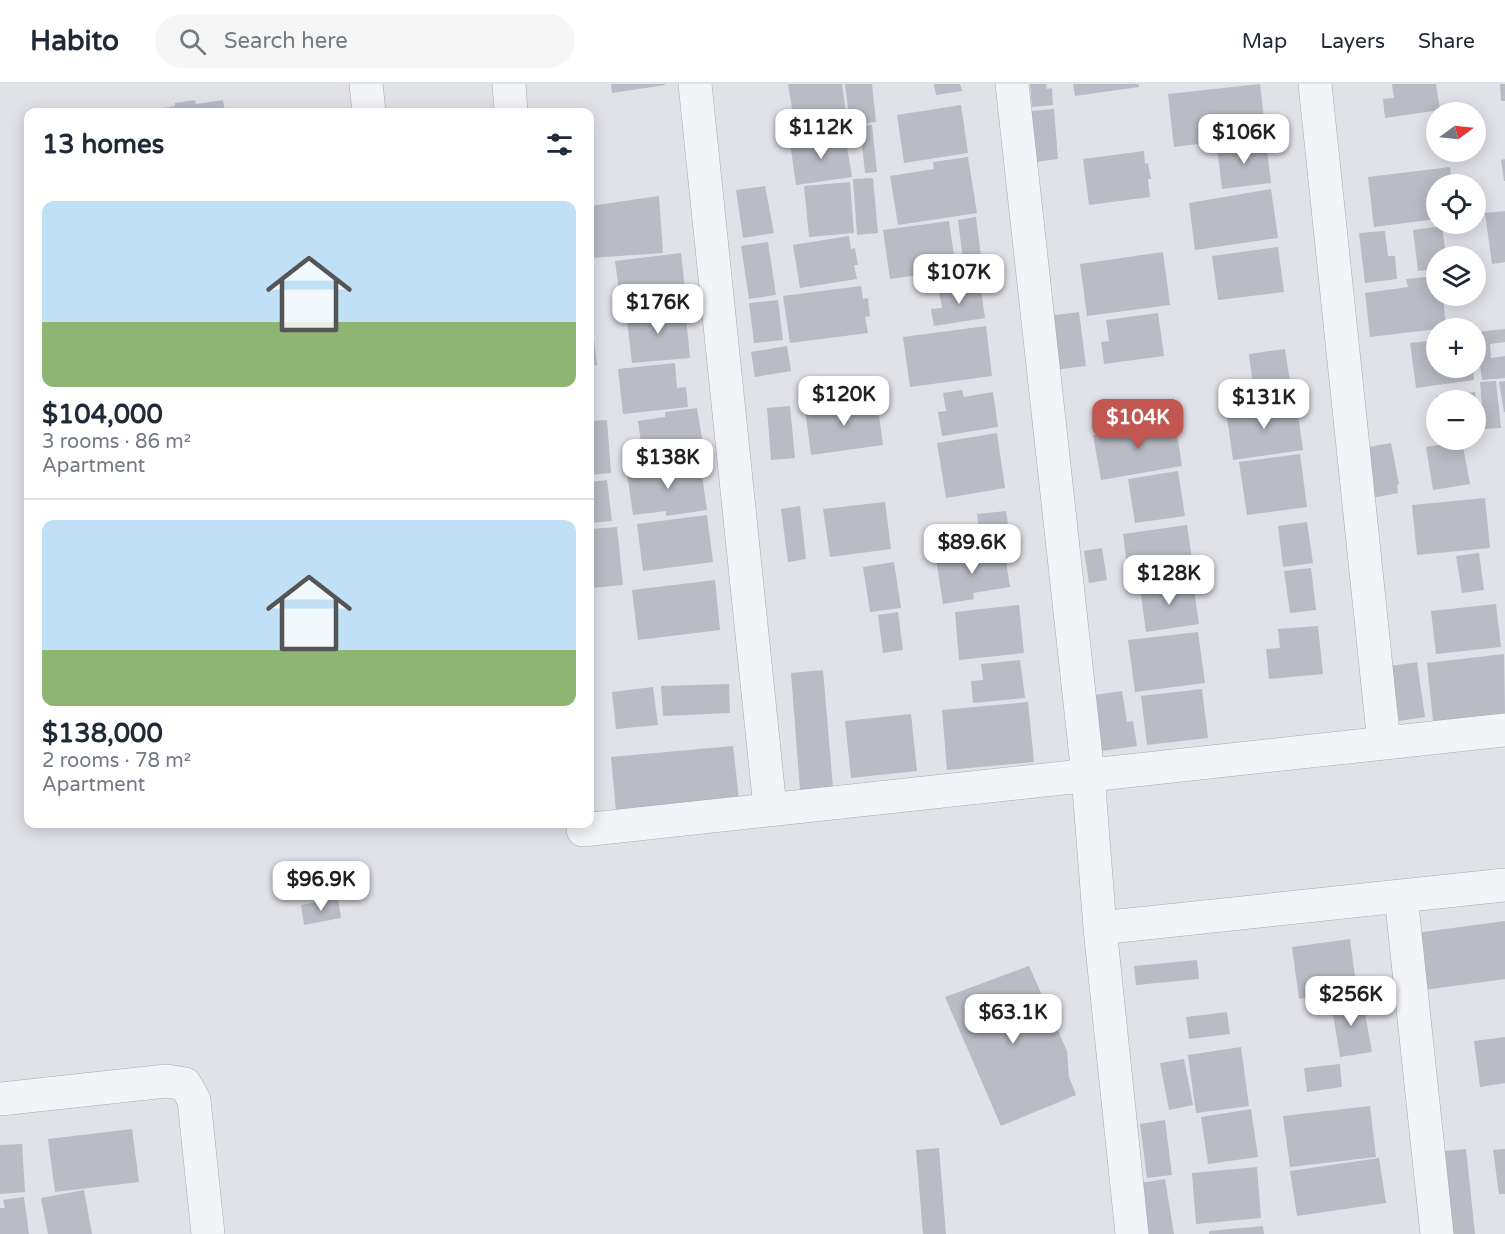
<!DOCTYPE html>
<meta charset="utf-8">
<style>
body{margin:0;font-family:"Varela Round",sans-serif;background:#f6f6f7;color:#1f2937;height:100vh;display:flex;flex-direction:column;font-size:22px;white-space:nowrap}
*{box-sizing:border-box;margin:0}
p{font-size:20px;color:#747a83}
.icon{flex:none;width:33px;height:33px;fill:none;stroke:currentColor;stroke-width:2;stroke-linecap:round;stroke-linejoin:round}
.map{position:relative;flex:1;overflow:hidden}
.panel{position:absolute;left:24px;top:24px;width:570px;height:720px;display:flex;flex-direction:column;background:#fff;border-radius:12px;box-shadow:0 3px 15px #0003}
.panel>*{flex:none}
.needle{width:39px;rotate:75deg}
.buttons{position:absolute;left:1426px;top:18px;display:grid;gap:12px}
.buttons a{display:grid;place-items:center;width:60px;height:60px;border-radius:50%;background:#fff;box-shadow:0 3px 15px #0003;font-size:30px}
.price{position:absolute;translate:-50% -51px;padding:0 14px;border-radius:12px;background:#fff;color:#222;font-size:20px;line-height:39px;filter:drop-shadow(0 2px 3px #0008)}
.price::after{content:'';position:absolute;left:50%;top:36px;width:18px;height:14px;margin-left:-9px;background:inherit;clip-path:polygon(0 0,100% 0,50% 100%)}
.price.active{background:#c25651;color:#fff}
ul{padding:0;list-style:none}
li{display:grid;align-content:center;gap:12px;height:318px;padding:0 18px}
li+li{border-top:2px solid #e0e1e3}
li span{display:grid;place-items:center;height:186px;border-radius:12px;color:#555}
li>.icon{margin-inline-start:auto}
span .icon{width:108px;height:108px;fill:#fffc;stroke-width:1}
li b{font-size:26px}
h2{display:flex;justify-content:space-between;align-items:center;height:72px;padding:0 18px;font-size:26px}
header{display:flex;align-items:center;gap:36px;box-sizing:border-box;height:84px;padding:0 30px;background:#fff;border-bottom:2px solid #e0e1e3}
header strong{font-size:28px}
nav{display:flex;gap:33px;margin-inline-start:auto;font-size:21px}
.search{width:420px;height:54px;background:#f6f6f7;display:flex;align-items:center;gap:15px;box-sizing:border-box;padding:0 21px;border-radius:33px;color:#747a83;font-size:22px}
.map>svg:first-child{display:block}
</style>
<header>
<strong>Habito</strong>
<div class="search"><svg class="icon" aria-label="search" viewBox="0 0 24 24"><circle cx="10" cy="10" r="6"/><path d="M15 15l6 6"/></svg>Search here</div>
<nav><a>Map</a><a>Layers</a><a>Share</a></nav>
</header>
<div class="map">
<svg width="1505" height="1150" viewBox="0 0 1505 1150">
<rect width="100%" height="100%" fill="#e1e2e8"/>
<path fill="#b9bbc5" d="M 611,0 L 665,0 L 665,1 L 612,9 Z
M 788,0 L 842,0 L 848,42 L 783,51 L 780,31 L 793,30 Z
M 845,0 L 872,0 L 876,38 L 850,41 Z
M 934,0 L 960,0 L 962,7 L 936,11 Z
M 1030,0 L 1046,0 L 1047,5 L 1052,4 L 1053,21 L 1032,23 Z
M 1073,0 L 1139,0 L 1139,3 L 1075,12 Z
M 1260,0 L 1266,52 L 1174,63 L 1168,10 Z
M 1392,0 L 1436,0 L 1440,26 L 1385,34 L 1383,15 L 1394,14 Z
M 1500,0 L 1505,0 L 1505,17 L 1501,17 Z
M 195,16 L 196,20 L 223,16 L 225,28 L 151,28 L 151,26 L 175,22 L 175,19 Z
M 961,21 L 968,69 L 904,79 L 897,31 Z
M 1054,25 L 1058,75 L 1035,78 L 1030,27 Z
M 872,41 L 877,88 L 865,89 L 860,42 Z
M 845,51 L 852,93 L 796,101 L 790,58 Z
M 1266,57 L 1271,99 L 1222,105 L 1217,63 Z
M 1144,67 L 1145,80 L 1148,79 L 1151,95 L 1148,95 L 1150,113 L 1089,121 L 1083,75 Z
M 968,73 L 977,129 L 898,141 L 890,92 L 934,85 L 933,78 Z
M 1505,75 L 1505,97 L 1504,97 L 1501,76 Z
M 1450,83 L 1452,100 L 1437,100 L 1437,135 L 1374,143 L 1368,93 Z
M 873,94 L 878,149 L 857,151 L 853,95 Z
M 850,98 L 854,149 L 809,153 L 804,102 Z
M 765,102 L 774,149 L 743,154 L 736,106 Z
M 1271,105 L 1278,154 L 1195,166 L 1189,119 Z
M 659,112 L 663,169 L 590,174 L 590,122 Z
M 1505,127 L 1505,178 L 1492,180 L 1485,129 Z
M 976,133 L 983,188 L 965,191 L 958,136 Z
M 949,137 L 956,186 L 890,195 L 883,146 Z
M 1442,142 L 1446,172 L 1437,172 L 1437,185 L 1418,187 L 1413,146 Z
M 1385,147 L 1388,172 L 1395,172 L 1397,195 L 1365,199 L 1359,149 Z
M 849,152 L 851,165 L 855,164 L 858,181 L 854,181 L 857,195 L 800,204 L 793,161 Z
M 768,158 L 776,211 L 749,215 L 741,162 Z
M 1278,163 L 1284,208 L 1218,216 L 1212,172 Z
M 1163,168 L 1170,221 L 1087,232 L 1080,180 Z
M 681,169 L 686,214 L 621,222 L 615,177 Z
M 1437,192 L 1437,212 L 1443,212 L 1446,244 L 1370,253 L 1365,209 L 1408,203 L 1406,195 Z
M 957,200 L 957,204 L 980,200 L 985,234 L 934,242 L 931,225 L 942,224 L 938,202 Z
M 861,202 L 863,215 L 868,214 L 870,232 L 865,233 L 868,249 L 790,259 L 783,212 Z
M 778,216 L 783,256 L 754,259 L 749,219 Z
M 685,222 L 690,274 L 632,279 L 626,228 Z
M 590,228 L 591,228 L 597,281 L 590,282 Z
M 1079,228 L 1086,282 L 1054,286 L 1048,232 Z
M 1158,229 L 1164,272 L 1104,280 L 1101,258 L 1109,257 L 1106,236 Z
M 986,242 L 992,292 L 910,303 L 903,253 Z
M 1505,245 L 1505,258 L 1490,260 L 1491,274 L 1505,272 L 1505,294 L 1482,296 L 1476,248 Z
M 1437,256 L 1437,284 L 1473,284 L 1474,296 L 1416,304 L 1410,259 Z
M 787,262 L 791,287 L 755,293 L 751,268 Z
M 1285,265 L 1291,305 L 1254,310 L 1249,270 Z
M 675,279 L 677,304 L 686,303 L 688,323 L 623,330 L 618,285 Z
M 1496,297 L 1501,344 L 1484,345 L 1480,298 Z
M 1505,297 L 1505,328 L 1504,328 L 1499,298 Z
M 962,306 L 964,313 L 993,308 L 998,343 L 942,352 L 938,328 L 946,327 L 943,309 Z
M 1475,308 L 1476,316 L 1436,316 L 1436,312 Z
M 877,316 L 883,361 L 811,371 L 805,325 Z
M 1296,316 L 1303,366 L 1233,376 L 1226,326 Z
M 790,322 L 795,374 L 771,376 L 767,324 Z
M 697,324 L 705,372 L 644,381 L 638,337 L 665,333 L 665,328 Z
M 607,336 L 611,389 L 590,391 L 590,337 Z
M 1175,337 L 1182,382 L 1101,396 L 1093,351 Z
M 997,349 L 1005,404 L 946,414 L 937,359 Z
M 1462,357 L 1470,400 L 1433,406 L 1426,363 Z
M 1391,359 L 1399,400 L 1397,401 L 1398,409 L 1371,414 L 1362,364 Z
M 1300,370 L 1307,423 L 1247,431 L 1239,378 Z
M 700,378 L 707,426 L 666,432 L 666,427 L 633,431 L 627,389 Z
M 1178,387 L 1185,432 L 1135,439 L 1128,395 Z
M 607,396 L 612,437 L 590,439 L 590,398 Z
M 1485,414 L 1490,464 L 1417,471 L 1412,421 Z
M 885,418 L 891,465 L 830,473 L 823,425 Z
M 800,422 L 806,475 L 788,478 L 781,425 Z
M 1006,427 L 1010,455 L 981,459 L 977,430 Z
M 707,431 L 713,478 L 643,487 L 637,440 Z
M 1307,438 L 1313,479 L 1283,483 L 1278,442 Z
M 1187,441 L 1194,488 L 1129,496 L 1123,450 Z
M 617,443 L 623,501 L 592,504 L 590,474 L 590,445 Z
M 1004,464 L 1010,503 L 973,509 L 974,515 L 943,520 L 936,475 Z
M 1102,464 L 1107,496 L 1089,499 L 1084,467 Z
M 1479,469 L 1484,506 L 1462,509 L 1456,472 Z
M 894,478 L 901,524 L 870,528 L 863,483 Z
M 1311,484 L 1316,526 L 1290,529 L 1284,487 Z
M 715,496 L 720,546 L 638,556 L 632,506 Z
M 1193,497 L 1199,540 L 1146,548 L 1140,504 Z
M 1496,520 L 1501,563 L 1436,570 L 1431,527 Z
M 1019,521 L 1024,569 L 959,576 L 955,528 Z
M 898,528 L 903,566 L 883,569 L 878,531 Z
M 1318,542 L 1323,590 L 1269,595 L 1266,565 L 1280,564 L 1278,545 Z
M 1198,548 L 1205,599 L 1135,608 L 1128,556 Z
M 1504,570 L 1505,630 L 1433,637 L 1427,579 Z
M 1020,576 L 1025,614 L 973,619 L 971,597 L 983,596 L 981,580 Z
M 1417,578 L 1425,633 L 1399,637 L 1391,582 Z
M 823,586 L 833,703 L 800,706 L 791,589 Z
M 729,600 L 730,629 L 663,632 L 661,602 Z
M 653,603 L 658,641 L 616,645 L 612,608 Z
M 1202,605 L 1208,654 L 1147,661 L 1141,612 Z
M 1122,607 L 1127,638 L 1133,637 L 1137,662 L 1102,667 L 1094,611 Z
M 1028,618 L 1034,678 L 947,686 L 942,626 Z
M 911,630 L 917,687 L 851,694 L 845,637 Z
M 733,662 L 739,715 L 616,727 L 611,673 Z
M 338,814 L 341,834 L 304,841 L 301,821 Z
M 1505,837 L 1505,895 L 1424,906 L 1416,849 Z
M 1350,855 L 1357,908 L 1299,915 L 1292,863 Z
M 1197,876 L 1199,895 L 1136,901 L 1134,882 Z
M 1029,882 L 1067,967 L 1069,993 L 1076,1011 L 1001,1042 L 945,913 Z
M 1362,912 L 1372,968 L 1340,973 L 1331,918 Z
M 1227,928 L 1230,950 L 1189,955 L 1186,933 Z
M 1505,953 L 1505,999 L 1480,1003 L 1474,957 Z
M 1241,963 L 1249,1022 L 1196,1029 L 1188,971 Z
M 1184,975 L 1193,1021 L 1169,1026 L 1160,979 Z
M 1340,980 L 1342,1003 L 1307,1008 L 1304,984 Z
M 1370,1022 L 1376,1073 L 1290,1083 L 1283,1032 Z
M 1251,1025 L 1258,1073 L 1208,1080 L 1201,1033 Z
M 1165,1036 L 1172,1091 L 1147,1094 L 1140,1040 Z
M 132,1045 L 139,1098 L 55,1108 L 48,1055 Z
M 22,1060 L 25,1108 L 0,1110 L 0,1061 Z
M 939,1064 L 946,1150 L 923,1150 L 916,1066 Z
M 1466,1065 L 1475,1150 L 1452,1150 L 1444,1067 Z
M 1505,1065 L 1505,1110 L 1499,1110 L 1493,1066 Z
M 1379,1074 L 1386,1119 L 1297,1132 L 1290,1087 Z
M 1257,1083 L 1261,1134 L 1196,1140 L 1192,1089 Z
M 1165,1095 L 1174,1150 L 1149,1150 L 1141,1099 Z
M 84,1106 L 92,1150 L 48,1150 L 41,1114 Z
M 24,1113 L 29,1150 L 0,1150 L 0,1124 L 5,1124 L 3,1116 Z
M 1263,1142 L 1264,1150 L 1209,1150 L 1209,1147 Z"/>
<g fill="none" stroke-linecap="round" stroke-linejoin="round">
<defs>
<path id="minor" d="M 366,0 L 369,28
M 509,0 L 511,28
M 695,0 L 770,724
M 1012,0 L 1088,691 L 1100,844 L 1132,1150
M 1315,0 L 1384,659
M 583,740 L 583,746 L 1505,646
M 1401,812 L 1437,1150
M 1100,844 L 1505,801
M 0,1015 L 166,997 L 185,1000 L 194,1016 L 208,1150"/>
</defs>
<use href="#minor" stroke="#a7a8b2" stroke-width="34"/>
<use href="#minor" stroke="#f3f4f7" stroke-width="33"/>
</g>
</svg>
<div class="buttons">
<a><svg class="needle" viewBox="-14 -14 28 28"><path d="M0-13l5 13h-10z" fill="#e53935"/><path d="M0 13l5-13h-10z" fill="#747a83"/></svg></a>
<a><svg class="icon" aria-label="locate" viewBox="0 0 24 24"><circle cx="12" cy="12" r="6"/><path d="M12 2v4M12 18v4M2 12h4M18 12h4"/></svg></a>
<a><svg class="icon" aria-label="layers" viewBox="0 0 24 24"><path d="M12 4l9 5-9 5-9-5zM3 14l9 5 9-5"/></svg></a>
<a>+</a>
<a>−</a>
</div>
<b class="price" style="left:821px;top:76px">$112K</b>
<b class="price" style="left:1244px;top:81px">$106K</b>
<b class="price" style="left:959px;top:221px">$107K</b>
<b class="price" style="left:658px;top:251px">$176K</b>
<b class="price" style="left:844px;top:343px">$120K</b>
<b class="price" style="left:1264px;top:346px">$131K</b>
<b class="price active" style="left:1138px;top:366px">$104K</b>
<b class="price" style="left:668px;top:406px">$138K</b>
<b class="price" style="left:972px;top:491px">$89.6K</b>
<b class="price" style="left:1169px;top:522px">$128K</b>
<b class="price" style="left:321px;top:828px">$96.9K</b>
<b class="price" style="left:1351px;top:943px">$256K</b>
<b class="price" style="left:1013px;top:961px">$63.1K</b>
<section class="panel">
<h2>13 homes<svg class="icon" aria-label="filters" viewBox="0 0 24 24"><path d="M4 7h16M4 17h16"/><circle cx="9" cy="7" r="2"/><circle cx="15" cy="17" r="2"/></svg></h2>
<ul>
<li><span style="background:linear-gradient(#bfe0f5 65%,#8fb573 0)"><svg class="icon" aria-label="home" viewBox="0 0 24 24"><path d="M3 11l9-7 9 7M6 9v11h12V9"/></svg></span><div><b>$104,000</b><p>3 rooms · 86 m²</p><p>Apartment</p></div></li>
<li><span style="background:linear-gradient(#bfe0f5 70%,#8fb573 0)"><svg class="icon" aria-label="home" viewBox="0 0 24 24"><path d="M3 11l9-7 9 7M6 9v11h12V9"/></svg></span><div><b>$138,000</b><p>2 rooms · 78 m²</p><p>Apartment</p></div></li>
</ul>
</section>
</div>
